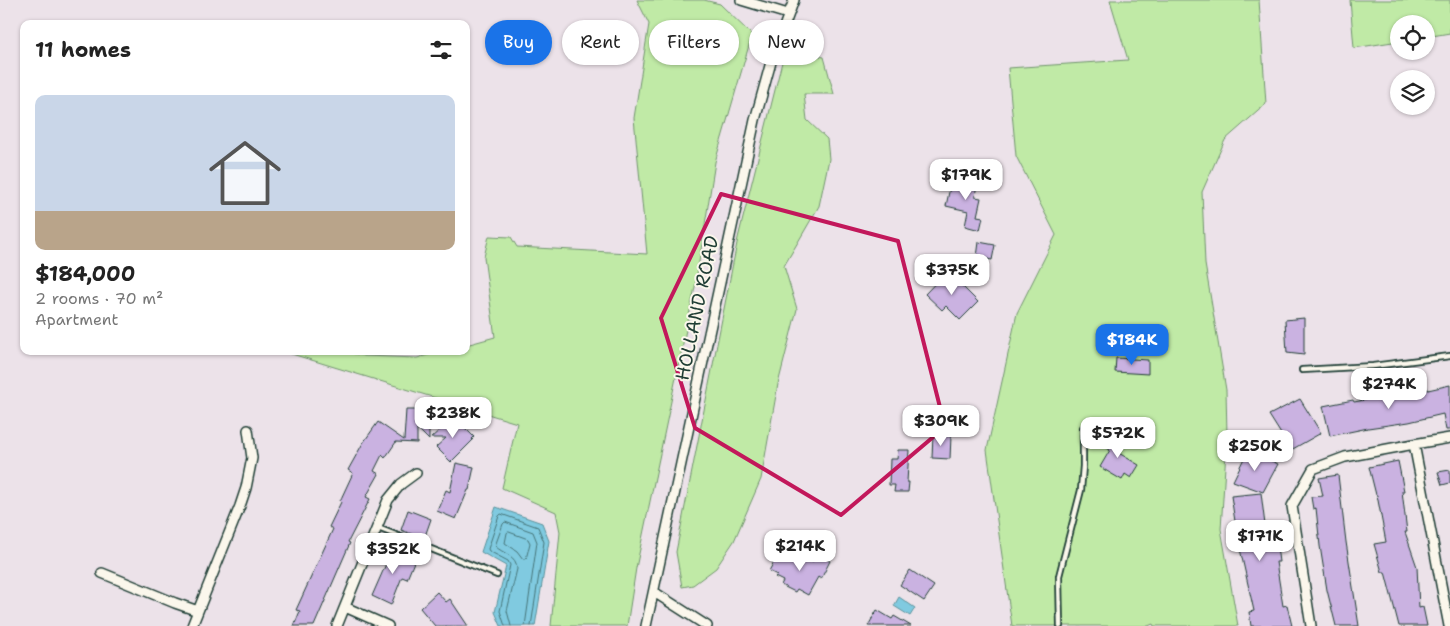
<!DOCTYPE html>
<meta charset="utf-8">
<style>
body{margin:0;font-family:"Shantell Sans",sans-serif;background:#f2f2f2;color:#222;height:100vh;display:flex;flex-direction:column;font-size:19px;white-space:nowrap}
*{box-sizing:border-box;margin:0}
p{font-size:16px;color:#767676}
.icon{flex:none;width:28px;height:28px;fill:none;stroke:currentColor;stroke-width:2;stroke-linecap:round;stroke-linejoin:round}
.map{position:relative;flex:1;overflow:hidden}
.drawer{position:absolute;left:20px;top:20px;width:450px;height:335px;display:flex;flex-direction:column;background:#fff;border-radius:10px;box-shadow:0 1px 4px #0004}
.drawer>*{flex:none}
.guide{position:absolute;left:485px;top:20px;width:475px;height:45px;display:flex;gap:10px}
.tools{position:absolute;left:1390px;top:15px;display:grid;gap:10px}
.tools a{display:grid;place-items:center;width:45px;height:45px;border-radius:50%;background:#fff;box-shadow:0 1px 4px #0004;font-size:25px}
.price{position:absolute;translate:-50% -42px;padding:0 11px;border-radius:10px;background:#fff;color:#222;font-size:16px;line-height:32px;filter:drop-shadow(0 1px 2px #0008)}
.price::after{content:'';position:absolute;left:50%;top:30px;width:15px;height:11px;margin-left:-8px;background:inherit;clip-path:polygon(0 0,100% 0,50% 100%)}
.price.active{background:#1a73e8;color:#fff}
ul{padding:0;list-style:none}
li{display:grid;align-content:center;gap:10px;height:265px;padding:0 15px}
li span{display:grid;place-items:center;height:155px;border-radius:10px;color:#555}
li>.icon{margin-inline-start:auto}
span .icon{width:90px;height:90px;fill:#fffc;stroke-width:1}
li b{font-size:21px}
h2{display:flex;justify-content:space-between;align-items:center;height:60px;padding:0 15px;font-size:21px}
.pill{padding:0 18px;border-radius:22px;background:#fff;box-shadow:0 1px 4px #0004;font-size:18px;line-height:45px}
.pill.active{background:#1a73e8;color:#fff}
.map>svg:first-child{display:block}
</style>
<div class="map">
<svg width="1450" height="626" viewBox="0 0 1450 626">
<rect width="100%" height="100%" fill="#ece2e9"/>
<filter id="ink" filterUnits="userSpaceOnUse"><feTurbulence type="fractalNoise" baseFrequency=".02" numOctaves="2"/><feDisplacementMap in="SourceGraphic" scale="10" xChannelSelector="R" yChannelSelector="G"/><feConvolveMatrix kernelMatrix="1 2 1 2 8 2 1 2 1" color-interpolation-filters="sRGB"/></filter>
<g filter="url(#ink)">
<path fill="#c0eaa6" stroke="#70946d" d="M 637,0 L 704,0 L 720,4 L 752,35 L 715,162 L 695,287 L 636,568 L 627,626 L 551,626 L 560,532 L 556,512 L 502,488 L 517,423 L 282,351 L 341,351 L 365,356 L 417,358 L 443,351 L 466,351 L 466,345 L 495,337 L 484,257 L 489,236 L 511,237 L 517,247 L 647,254 L 634,118 L 649,24 Z
M 1110,0 L 1259,0 L 1266,104 L 1225,140 L 1202,192 L 1205,264 L 1226,390 L 1227,435 L 1221,529 L 1238,626 L 1154,626 L 1153,624 L 1148,626 L 1012,626 L 987,450 L 1017,313 L 1056,235 L 1016,156 L 1008,68 L 1128,60 Z
M 1350,0 L 1450,0 L 1450,33 L 1426,37 L 1426,24 L 1399,24 L 1399,41 L 1354,48 Z
M 785,50 L 824,57 L 834,94 L 804,94 L 807,120 L 827,139 L 829,159 L 819,206 L 784,266 L 797,309 L 778,384 L 761,479 L 734,541 L 716,568 L 693,585 L 682,587 L 676,552 L 738,238 Z"/>
<path fill="#80cae0" stroke="#59929b" d="M 496,507 L 542,523 L 549,541 L 535,626 L 501,626 L 495,612 L 506,566 L 481,552 Z
M 899,597 L 915,608 L 910,616 L 894,606 Z"/>
<g fill="none" stroke-linecap="round" stroke-linejoin="round">
<path stroke="#467579" stroke-width="1" d="M 509,532 L 528,539 L 530,543 L 526,559 L 523,559 L 517,551 L 505,543 L 507,533 Z
M 505,626 L 500,611 L 510,565 L 508,561 L 489,551 L 488,549 L 499,516 L 501,514 L 538,527 L 544,542 L 531,626
M 511,626 L 507,611 L 517,569 C 517,555 503,554 495,546 L 503,524 L 505,522 L 533,532 L 537,542 L 525,626"/>
</g>
<path fill="#cab2e1" stroke="#1f3d34" d="M 952,178 L 977,183 L 975,197 L 981,198 L 977,216 L 983,217 L 980,230 L 965,226 L 968,211 L 946,206 Z
M 979,242 L 995,245 L 992,260 L 977,257 Z
M 947,271 L 978,302 L 960,320 L 946,306 L 942,310 L 925,294 Z
M 1304,318 L 1304,355 L 1287,353 L 1285,320 Z
M 1116,358 L 1148,360 L 1148,374 L 1115,372 Z
M 1426,385 L 1428,390 L 1450,385 L 1450,430 L 1446,430 L 1443,414 L 1409,422 L 1368,428 L 1330,436 L 1323,406 L 1353,400 L 1354,402 L 1403,393 L 1402,390 Z
M 1300,399 L 1321,433 L 1291,450 L 1269,415 Z
M 406,410 L 419,410 L 419,416 L 429,416 L 429,440 L 417,428 L 417,443 L 396,442 L 385,458 L 382,455 L 374,471 L 379,474 L 366,497 L 370,499 L 348,542 L 350,543 L 314,626 L 294,626 L 300,611 L 296,610 L 333,529 L 329,527 L 341,502 L 340,501 L 353,473 L 348,470 L 363,443 L 378,422 L 404,440 Z
M 454,417 L 474,437 L 472,439 L 473,440 L 451,462 L 436,447 L 446,438 L 431,438 Z
M 1112,431 L 1125,439 L 1117,452 L 1139,465 L 1131,478 L 1125,474 L 1122,480 L 1100,467 L 1110,450 L 1104,446 Z
M 933,435 L 951,436 L 950,459 L 932,458 Z
M 898,450 L 909,450 L 907,482 L 909,482 L 908,492 L 894,492 L 895,485 L 889,485 L 890,459 L 897,459 Z
M 1248,450 L 1278,464 L 1263,492 L 1233,481 Z
M 1398,461 L 1404,491 L 1402,491 L 1407,532 L 1405,532 L 1417,567 L 1419,608 L 1423,607 L 1427,626 L 1399,626 L 1385,572 L 1382,572 L 1374,544 L 1386,542 L 1377,495 L 1376,495 L 1369,467 Z
M 456,463 L 474,467 L 469,490 L 468,490 L 456,519 L 437,511 L 446,490 L 450,492 Z
M 1450,470 L 1450,483 L 1442,485 L 1438,472 Z
M 1338,475 L 1346,542 L 1359,626 L 1336,626 L 1327,590 L 1320,546 L 1316,508 L 1313,509 L 1311,497 L 1323,496 L 1319,478 Z
M 1261,493 L 1266,533 L 1275,531 L 1279,562 L 1276,562 L 1283,606 L 1287,605 L 1292,626 L 1251,626 L 1249,612 L 1254,611 L 1238,540 L 1231,496 Z
M 408,510 L 431,519 L 424,539 L 401,530 Z
M 393,548 L 416,557 L 407,579 L 402,577 L 391,605 L 372,596 Z
M 790,551 L 809,562 L 810,560 L 812,562 L 816,554 L 830,561 L 821,579 L 818,577 L 808,595 L 797,589 L 795,592 L 781,585 L 783,581 L 775,577 L 777,575 L 769,571 L 776,558 L 784,563 Z
M 910,570 L 934,586 L 924,601 L 900,585 Z
M 437,592 L 446,602 L 450,599 L 468,626 L 435,626 L 420,608 Z
M 877,610 L 892,619 L 894,616 L 911,626 L 868,626 Z"/>
<g fill="none" stroke-linecap="round" stroke-linejoin="round">
<defs>
<path id="lane" d="M 1302,370 L 1373,366 L 1450,356
M 378,528 L 497,575
M 1060,626 L 1059,576 L 1081,490 L 1083,466 L 1083,428"/>
<path id="street" d="M 741,0 L 788,14
M 1414,444 L 1449,626
M 102,573 L 175,603 L 198,611
M 654,592 L 707,626
M 345,607 L 388,626
M 192,626 L 240,506 L 246,488 L 252,458 L 248,430
M 337,626 L 388,500 L 401,484 L 416,473
M 646,626 L 755,120 L 771,62 L 794,0
M 1311,626 L 1292,506 L 1313,469 L 1345,457 L 1414,444 L 1450,438"/>
</defs>
<use href="#lane" stroke="#1f3d34" stroke-width="8"/>
<use href="#street" stroke="#1f3d34" stroke-width="12"/>
<use href="#lane" stroke="#fbf7ec" stroke-width="4.5"/>
<use href="#street" stroke="#fbf7ec" stroke-width="9"/>
</g>
</g>
<path fill="none" stroke="#c2185b" stroke-width="4" stroke-linejoin="round" d="M 721,194 L 898,241 L 945,427 L 841,515 L 695,428 L 661,318 Z"/>
<g text-anchor="middle" dominant-baseline="central" stroke-width="4" stroke-linejoin="round" paint-order="stroke">
<g font-size="19" fill="#1f3d34" stroke="#fbf7ec">
<text transform="translate(697 308) rotate(-78)">HOLLAND ROAD</text>
</g>
</g>
</svg>
<div class="tools">
<a><svg class="icon" aria-label="locate" viewBox="0 0 24 24"><circle cx="12" cy="12" r="6"/><path d="M12 2v4M12 18v4M2 12h4M18 12h4"/></svg></a>
<a><svg class="icon" aria-label="layers" viewBox="0 0 24 24"><path d="M12 4l9 5-9 5-9-5zM3 14l9 5 9-5"/></svg></a>
</div>
<b class="price" style="left:966px;top:201px">$179K</b>
<b class="price" style="left:952px;top:296px">$375K</b>
<b class="price active" style="left:1132px;top:366px">$184K</b>
<b class="price" style="left:1389px;top:410px">$274K</b>
<b class="price" style="left:453px;top:439px">$238K</b>
<b class="price" style="left:941px;top:447px">$309K</b>
<b class="price" style="left:1118px;top:459px">$572K</b>
<b class="price" style="left:1255px;top:472px">$250K</b>
<b class="price" style="left:1260px;top:562px">$171K</b>
<b class="price" style="left:800px;top:572px">$214K</b>
<b class="price" style="left:393px;top:575px">$352K</b>
<div class="guide">
<a class="pill active">Buy</a>
<a class="pill">Rent</a>
<a class="pill">Filters</a>
<a class="pill">New</a>
</div>
<section class="drawer">
<h2>11 homes<svg class="icon" aria-label="filters" viewBox="0 0 24 24"><path d="M4 7h16M4 17h16"/><circle cx="9" cy="7" r="2"/><circle cx="15" cy="17" r="2"/></svg></h2>
<ul>
<li><span style="background:linear-gradient(#c9d6e8 75%,#b9a48a 0)"><svg class="icon" aria-label="home" viewBox="0 0 24 24"><path d="M3 11l9-7 9 7M6 9v11h12V9"/></svg></span><div><b>$184,000</b><p>2 rooms · 70 m²</p><p>Apartment</p></div></li>
</ul>
</section>
</div>
